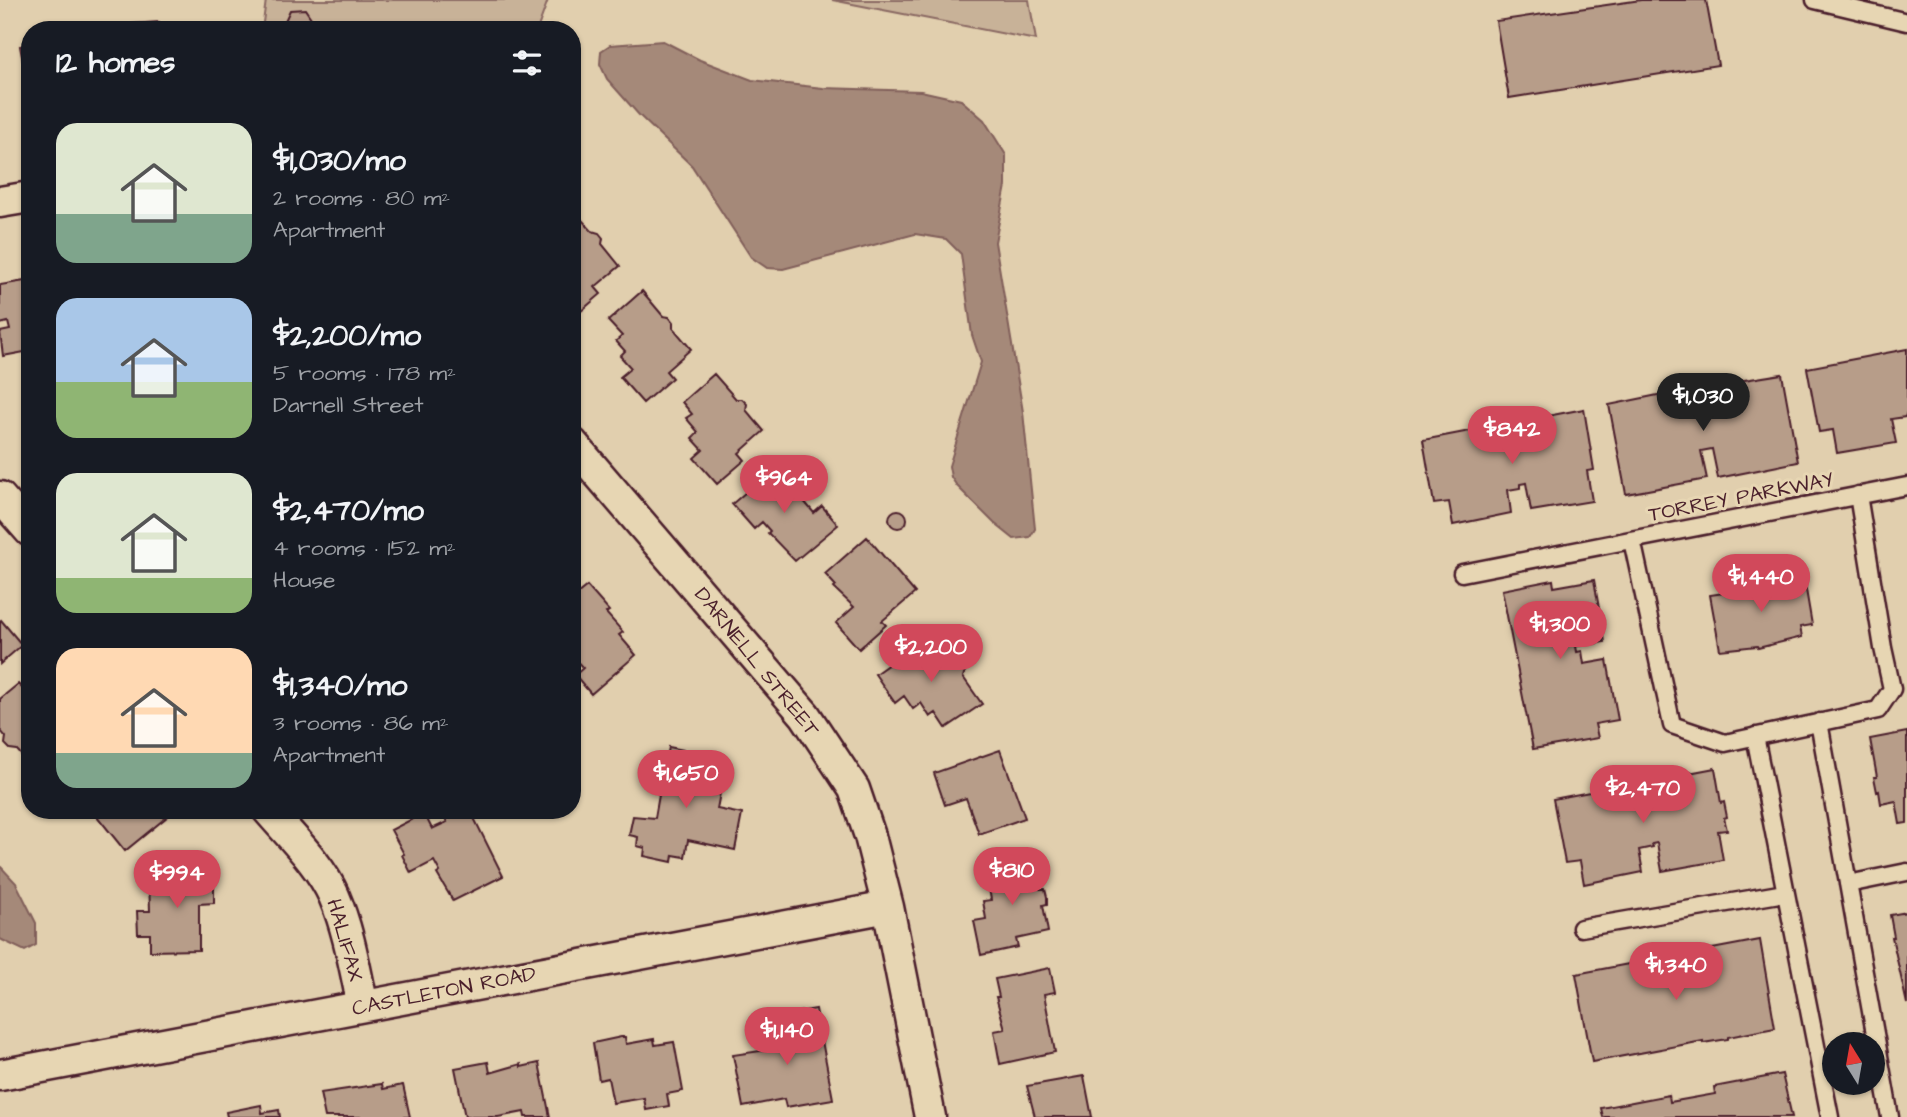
<!DOCTYPE html>
<meta charset="utf-8">
<style>
body{margin:0;font-family:"Architects Daughter",sans-serif;background:#242831;color:#f1f3f6;height:100vh;display:flex;flex-direction:column;font-size:26px;white-space:nowrap}
*{box-sizing:border-box;margin:0}
p{font-size:23px;color:#9ea1a6}
.icon{flex:none;width:38px;height:38px;fill:none;stroke:currentColor;stroke-width:2;stroke-linecap:round;stroke-linejoin:round}
.map{position:relative;flex:1;overflow:hidden}
.panel{position:absolute;left:21px;top:21px;width:560px;height:798px;display:flex;flex-direction:column;background:#171b24;border-radius:28px;box-shadow:0 2px 5px #0004}
.panel>*{flex:none}
.needle{width:46px;rotate:349deg}
.controls{position:absolute;left:1822px;top:1032px;display:grid;gap:14px}
.controls a{display:grid;place-items:center;width:63px;height:63px;border-radius:50%;background:#171b24;box-shadow:0 2px 5px #0004;font-size:35px}
.price{position:absolute;translate:-50% -60px;padding:0 16px;border-radius:24px;background:#d1495b;color:#fff;font-size:23px;line-height:46px;filter:drop-shadow(0 2px 4px #0008)}
.price::after{content:'';position:absolute;left:50%;top:42px;width:21px;height:16px;margin-left:-10px;background:inherit;clip-path:polygon(0 0,100% 0,50% 100%)}
.price.current{background:#222;color:#fff}
ul{padding:0;list-style:none}
li{display:flex;align-items:center;gap:21px;height:175px;padding:0 35px}
li span{display:grid;place-items:center;flex:none;width:196px;height:140px;border-radius:21px;color:#555}
li>.icon{margin-inline-start:auto}
span .icon{width:84px;height:84px;fill:#fffc;stroke-width:1}
li b{font-size:30px}
h2{display:flex;justify-content:space-between;align-items:center;height:84px;padding:0 35px;font-size:30px}
.map>svg:first-child{display:block}
</style>
<div class="map">
<svg width="1907" height="1117" viewBox="0 0 1907 1117">
<rect width="100%" height="100%" fill="#e1cfae"/>
<filter id="ink" filterUnits="userSpaceOnUse"><feTurbulence type="fractalNoise" baseFrequency=".0143" numOctaves="2"/><feDisplacementMap in="SourceGraphic" scale="14" xChannelSelector="R" yChannelSelector="G"/><feConvolveMatrix kernelMatrix="1 2 1 2 8 2 1 2 1" color-interpolation-filters="sRGB"/></filter>
<g filter="url(#ink)">
<path fill="#c8b298" stroke="#896862" stroke-width="2" d="M 266,0 L 548,0 L 537,30 L 262,30 Z
M 832,0 L 1029,0 L 1036,40 Z"/>
<path fill="#a58979" stroke="#815f5a" stroke-width="2" d="M 663,41 L 700,60 L 752,80 L 823,88 L 921,91 L 961,100 L 984,120 L 1006,155 L 1006,186 L 995,242 L 1023,412 L 1035,529 L 1030,537 L 1014,539 L 994,523 L 957,486 L 951,477 L 949,466 L 981,362 L 972,335 L 961,254 L 946,239 L 915,234 L 783,269 L 767,268 L 751,257 L 692,166 L 639,115 L 607,79 L 600,64 L 601,51 L 610,45 Z
M 0,866 L 16,883 L 36,923 L 36,945 L 25,951 L 0,939 Z"/>
<path fill="#b79d89" stroke="#4a1f2b" stroke-width="2" d="M 1641,0 L 1706,0 L 1718,65 L 1509,98 L 1496,21 Z
M 305,9 L 313,21 L 309,30 L 289,30 L 284,23 L 290,10 Z
M 159,22 L 160,30 L 133,30 L 132,24 Z
M 30,44 L 30,100 L 20,46 Z
M 572,209 L 592,231 L 599,233 L 603,238 L 602,244 L 620,266 L 595,287 L 601,294 L 573,318 Z
M 25,281 L 27,291 L 30,290 L 30,351 L 3,356 L 0,332 L 10,330 L 8,322 L 0,324 L 0,285 Z
M 642,291 L 663,316 L 669,317 L 673,322 L 673,328 L 691,349 L 666,371 L 672,378 L 643,403 L 620,377 L 631,368 L 620,356 L 625,351 L 616,341 L 622,336 L 608,321 Z
M 1907,349 L 1907,412 L 1905,417 L 1891,419 L 1896,443 L 1837,453 L 1833,430 L 1819,432 L 1807,368 Z
M 714,374 L 736,399 L 742,399 L 747,404 L 746,410 L 764,431 L 739,453 L 745,460 L 717,484 L 694,458 L 703,450 L 692,438 L 698,432 L 686,418 L 692,414 L 682,402 Z
M 1782,374 L 1798,462 L 1718,478 L 1712,449 L 1701,451 L 1707,479 L 1626,494 L 1609,405 L 1682,390 Z
M 1584,409 L 1594,470 L 1587,471 L 1592,501 L 1531,511 L 1526,483 L 1520,484 L 1520,488 L 1508,490 L 1511,513 L 1453,525 L 1449,502 L 1434,504 L 1423,440 Z
M 775,467 L 814,513 L 822,506 L 838,525 L 795,561 L 768,533 L 770,531 L 762,522 L 754,529 L 732,504 Z
M889 519a9 9 0 1 1 18 0a9 9 0 1 1-18 0Z
M 867,537 L 915,593 L 882,621 L 886,625 L 859,649 L 836,623 L 854,607 L 835,589 L 834,588 L 836,586 L 825,574 Z
M 1804,578 L 1812,625 L 1800,627 L 1802,637 L 1758,648 L 1757,646 L 1720,650 L 1710,595 L 1737,591 L 1738,588 Z
M 1553,580 L 1554,587 L 1594,580 L 1605,642 L 1576,646 L 1577,652 L 1582,651 L 1584,664 L 1607,660 L 1618,720 L 1595,724 L 1598,738 L 1533,749 L 1502,590 Z
M 587,586 L 609,611 L 606,613 L 623,632 L 619,635 L 636,655 L 591,694 L 575,675 L 583,668 L 572,656 L 572,598 Z
M 1,620 L 22,645 L 0,664 L 0,621 Z
M 939,641 L 954,664 L 960,665 L 965,671 L 963,677 L 982,704 L 946,728 L 936,713 L 930,717 L 921,703 L 913,709 L 904,696 L 895,703 L 875,674 L 906,652 L 912,660 Z
M 18,684 L 30,696 L 30,765 L 17,750 L 10,749 L 5,744 L 6,737 L 0,730 L 0,699 Z
M 1907,732 L 1907,823 L 1900,824 L 1896,801 L 1881,804 L 1879,791 L 1877,792 L 1874,777 L 1877,777 L 1870,739 Z
M 669,747 L 713,756 L 709,777 L 714,778 L 712,792 L 720,793 L 717,809 L 742,814 L 735,850 L 688,840 L 685,857 L 673,855 L 672,862 L 644,856 L 645,848 L 637,846 L 638,837 L 629,835 L 633,816 L 655,818 L 659,795 L 656,790 L 658,782 L 663,779 Z
M 1000,750 L 1025,818 L 979,834 L 966,798 L 945,805 L 934,773 Z
M 1715,768 L 1721,803 L 1724,802 L 1727,817 L 1724,818 L 1727,830 L 1718,831 L 1723,860 L 1662,871 L 1657,843 L 1652,844 L 1653,847 L 1639,850 L 1643,872 L 1584,884 L 1580,861 L 1565,863 L 1553,799 Z
M 92,810 L 163,810 L 168,816 L 125,851 Z
M 441,810 L 470,810 L 503,876 L 453,901 L 437,874 L 440,872 L 434,861 L 411,873 L 402,855 L 404,854 L 391,830 L 424,813 L 432,829 L 447,822 Z
M 1034,857 L 1040,889 L 1045,889 L 1047,897 L 1047,904 L 1043,905 L 1048,932 L 1016,939 L 1018,947 L 981,955 L 974,921 L 986,919 L 983,901 L 991,900 L 988,882 L 994,881 L 992,866 Z
M 175,869 L 214,869 L 214,903 L 199,904 L 199,950 L 150,951 L 150,934 L 138,934 L 137,911 L 150,911 L 149,879 L 175,878 Z
M 1907,912 L 1907,1004 L 1892,937 L 1894,937 L 1890,915 Z
M 1760,940 L 1775,1028 L 1728,1037 L 1728,1039 L 1703,1043 L 1703,1041 L 1592,1062 L 1576,974 L 1655,959 L 1660,983 L 1680,980 L 1684,979 L 1680,955 Z
M 1050,968 L 1055,992 L 1044,994 L 1055,1052 L 1000,1064 L 994,1031 L 1005,1029 L 996,997 L 999,997 L 995,979 Z
M 816,1009 L 833,1099 L 786,1107 L 784,1099 L 743,1107 L 733,1055 L 787,1047 L 782,1015 Z
M 621,1037 L 625,1037 L 626,1044 L 654,1039 L 655,1045 L 674,1042 L 683,1091 L 667,1094 L 669,1106 L 646,1110 L 644,1098 L 613,1103 L 608,1078 L 599,1080 L 593,1043 Z
M 488,1062 L 490,1073 L 521,1064 L 521,1067 L 539,1063 L 550,1117 L 525,1117 L 524,1112 L 498,1117 L 465,1117 L 455,1068 Z
M 1782,1074 L 1792,1117 L 1603,1117 L 1601,1108 L 1669,1095 L 1670,1102 L 1715,1094 L 1714,1087 Z
M 1084,1076 L 1092,1117 L 1035,1117 L 1027,1086 Z
M 382,1084 L 383,1089 L 403,1085 L 410,1117 L 325,1117 L 320,1093 Z
M 261,1105 L 262,1113 L 279,1110 L 280,1117 L 227,1117 L 226,1112 Z"/>
<g fill="none" stroke-linecap="round" stroke-linejoin="round">
<defs>
<path id="service" d="M 1815,0 L 1907,22
M 1632,540 L 1672,725 L 1725,743 L 1878,710 L 1892,689 L 1883,648 L 1858,495
M 1462,573 L 1907,486
M 1819,722 L 1890,1117
M 1755,736 L 1830,1117
M 1848,884 L 1907,872
M 1581,928 L 1785,893"/>
<path id="minor" d="M 0,202 L 30,197
M 572,443 L 805,715 L 854,789 L 870,836 L 888,907 L 930,1117
M 0,497 L 30,531
M 268,810 C 291,837 320,864 334,896 C 349,931 355,970 363,1006
M 0,1075 L 888,907"/>
</defs>
<use href="#service" stroke="#4a1f2b" stroke-width="21"/>
<use href="#minor" stroke="#4a1f2b" stroke-width="35"/>
<use href="#service" stroke="#e7d6b3" stroke-width="16"/>
<use href="#minor" stroke="#e7d6b3" stroke-width="30"/>
</g>
</g>
<g text-anchor="middle" dominant-baseline="central" stroke-width="6" stroke-linejoin="round" paint-order="stroke">
<g font-size="21" fill="#4a1f2b" stroke="#e7d6b3">
<text transform="translate(1741 497) rotate(-11)">TORREY PARKWAY</text>
<text transform="translate(757 662) rotate(51)">DARNELL STREET</text>
<text transform="translate(345 940) rotate(74)">HALIFAX</text>
<text transform="translate(444 991) rotate(-11)">CASTLETON ROAD</text>
</g>
</g>
</svg>
<div class="controls">
<a><svg class="needle" viewBox="-14 -14 28 28"><path d="M0-13l5 13h-10z" fill="#e53935"/><path d="M0 13l5-13h-10z" fill="#9ea1a6"/></svg></a>
</div>
<b class="price current" style="left:1703px;top:433px">$1,030</b>
<b class="price" style="left:1512px;top:466px">$842</b>
<b class="price" style="left:784px;top:515px">$964</b>
<b class="price" style="left:1761px;top:614px">$1,440</b>
<b class="price" style="left:1560px;top:661px">$1,300</b>
<b class="price" style="left:931px;top:684px">$2,200</b>
<b class="price" style="left:686px;top:810px">$1,650</b>
<b class="price" style="left:1643px;top:825px">$2,470</b>
<b class="price" style="left:1012px;top:907px">$810</b>
<b class="price" style="left:177px;top:910px">$994</b>
<b class="price" style="left:1676px;top:1002px">$1,340</b>
<b class="price" style="left:787px;top:1067px">$1,140</b>
<section class="panel">
<h2>12 homes<svg class="icon" aria-label="filters" viewBox="0 0 24 24"><path d="M4 7h16M4 17h16"/><circle cx="9" cy="7" r="2"/><circle cx="15" cy="17" r="2"/></svg></h2>
<ul>
<li><span style="background:linear-gradient(#dfe7d0 65%,#7fa58c 0)"><svg class="icon" aria-label="home" viewBox="0 0 24 24"><path d="M3 11l9-7 9 7M6 9v11h12V9"/></svg></span><div><b>$1,030/mo</b><p>2 rooms · 80 m²</p><p>Apartment</p></div></li>
<li><span style="background:linear-gradient(#a9c7e8 60%,#8fb573 0)"><svg class="icon" aria-label="home" viewBox="0 0 24 24"><path d="M3 11l9-7 9 7M6 9v11h12V9"/></svg></span><div><b>$2,200/mo</b><p>5 rooms · 178 m²</p><p>Darnell Street</p></div></li>
<li><span style="background:linear-gradient(#dfe7d0 75%,#8fb573 0)"><svg class="icon" aria-label="home" viewBox="0 0 24 24"><path d="M3 11l9-7 9 7M6 9v11h12V9"/></svg></span><div><b>$2,470/mo</b><p>4 rooms · 152 m²</p><p>House</p></div></li>
<li><span style="background:linear-gradient(#ffd9b3 75%,#7fa58c 0)"><svg class="icon" aria-label="home" viewBox="0 0 24 24"><path d="M3 11l9-7 9 7M6 9v11h12V9"/></svg></span><div><b>$1,340/mo</b><p>3 rooms · 86 m²</p><p>Apartment</p></div></li>
</ul>
</section>
</div>
